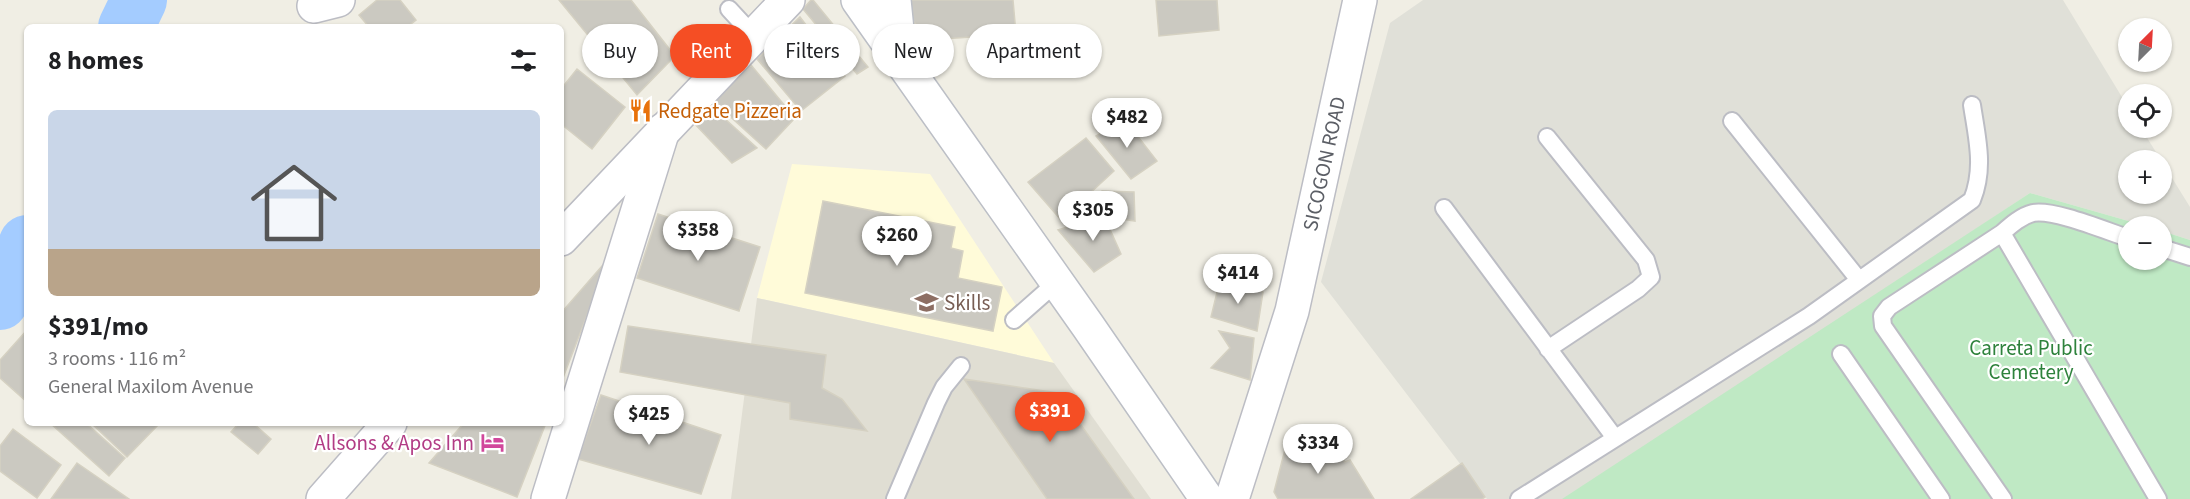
<!DOCTYPE html>
<meta charset="utf-8">
<style>
body{margin:0;font-family:"Source Sans 3",sans-serif;background:#f2f2f2;color:#202124;height:100vh;display:flex;flex-direction:column;font-size:22px;white-space:nowrap}
*{box-sizing:border-box;margin:0}
p{font-size:20px;color:#757577}
.icon{flex:none;width:33px;height:33px;fill:none;stroke:currentColor;stroke-width:2;stroke-linecap:round;stroke-linejoin:round}
.map{position:relative;flex:1;overflow:hidden}
.sheet{position:absolute;left:24px;top:24px;width:540px;height:402px;display:flex;flex-direction:column;background:#fff;border-radius:9px;box-shadow:0 2px 4px #0004}
.sheet>*{flex:none}
.top-card{position:absolute;left:582px;top:24px;width:570px;height:54px;display:flex;gap:12px}
.needle{width:39px;rotate:24deg}
.fabs{position:absolute;left:2118px;top:18px;display:grid;gap:12px}
.fabs a{display:grid;place-items:center;width:54px;height:54px;border-radius:50%;background:#fff;box-shadow:0 2px 4px #0004;font-size:30px}
.price{position:absolute;translate:-50% -51px;padding:0 14px;border-radius:21px;background:#fff;color:#222;font-size:20px;line-height:39px;filter:drop-shadow(0 2px 3px #0008)}
.price::after{content:'';position:absolute;left:50%;top:36px;width:18px;height:14px;margin-left:-9px;background:inherit;clip-path:polygon(0 0,100% 0,50% 100%)}
.price.current{background:#f54e24;color:#fff}
ul{padding:0;list-style:none}
li{display:grid;align-content:center;gap:12px;height:318px;padding:0 24px}
li span{display:grid;place-items:center;height:186px;border-radius:9px;color:#555}
li>.icon{margin-inline-start:auto}
span .icon{width:108px;height:108px;fill:#fffc;stroke-width:1}
li b{font-size:26px}
h2{display:flex;justify-content:space-between;align-items:center;height:72px;padding:0 24px;font-size:26px}
.tag{padding:0 21px;border-radius:27px;background:#fff;box-shadow:0 2px 4px #0004;font-size:21px;line-height:54px}
.tag.current{background:#f54e24;color:#fff}
.map>svg:first-child{display:block}
</style>
<div class="map">
<svg width="2190" height="499" viewBox="0 0 2190 499">
<rect width="100%" height="100%" fill="#f0eee4"/>
<path fill="#fffbd9" d="M 792,164 L 930,174 L 1054,363 L 757,298 Z"/>
<path fill="#e0e0d8" fill-rule="evenodd" d="M 1423,0 L 2063,0 L 2128,107 L 2128,128 L 2141,128 L 2190,207 L 2190,240 L 2162,231 L 2162,226 L 2146,226 L 2030,193 L 1570,499 L 1487,499 L 1321,282 L 1390,23 ZM 2128,160 L 2162,160 L 2162,194 L 2128,194 Z"/>
<path fill="#e0ded3" d="M 757,298 L 1054,363 L 1151,499 L 731,499 Z"/>
<path fill="#bfe9c4" d="M 2030,193 L 2146,226 L 2128,226 L 2128,260 L 2162,260 L 2162,231 L 2190,240 L 2190,499 L 1562,499 Z"/>
<g fill="none" stroke-linecap="round" stroke-linejoin="round">
<path stroke="#a4ccff" stroke-width="56" d="M 126,27 L 139,0
M 0,302 L 27,243"/>
</g>
<path fill="#cbc9c1" stroke="#d5d1c2" stroke-width="1.5" d="M 377,0 L 400,0 L 416,20 L 407,27 L 369,27 L 359,15 Z
M 559,0 L 631,0 L 675,56 L 637,95 Z
M 811,0 L 813,0 L 868,67 L 857,74 L 803,9 Z
M 908,0 L 1013,0 L 1016,34 L 927,40 L 909,15 Z
M 1156,0 L 1217,0 L 1219,30 L 1159,36 Z
M 800,17 L 845,76 L 801,111 L 757,59 Z
M 751,65 L 795,118 L 766,149 L 713,101 Z
M 577,69 L 625,107 L 592,149 L 561,124 L 561,89 Z
M 713,108 L 757,148 L 732,163 L 693,122 Z
M 1125,120 L 1157,161 L 1131,179 L 1096,136 Z
M 1086,138 L 1114,171 L 1061,220 L 1028,182 Z
M 1102,191 L 1134,192 L 1135,221 L 1096,215 Z
M 823,201 L 955,227 L 951,248 L 963,251 L 958,278 L 1002,287 L 993,331 L 805,293 Z
M 658,214 L 760,247 L 739,311 L 637,278 Z
M 1104,216 L 1121,254 L 1094,272 L 1058,230 Z
M 609,258 L 561,383 L 561,313 Z
M 1248,265 L 1269,265 L 1269,279 L 1248,280 Z
M 1220,280 L 1263,292 L 1257,331 L 1211,317 Z
M 628,326 L 826,355 L 822,388 L 842,399 L 867,431 L 790,419 L 790,403 L 620,372 Z
M 27,330 L 27,402 L 0,378 L 0,360 Z
M 1219,331 L 1254,338 L 1250,380 L 1211,368 L 1230,348 Z
M 964,379 L 1058,393 L 1134,499 L 1047,499 Z
M 601,395 L 721,435 L 701,494 L 578,459 Z
M 50,423 L 86,423 L 125,458 L 109,476 Z
M 91,423 L 160,423 L 127,457 Z
M 239,423 L 253,423 L 271,439 L 258,454 L 231,432 Z
M 464,423 L 546,423 L 517,497 L 429,463 Z
M 13,429 L 61,465 L 37,498 L 0,471 L 0,446 Z
M 1288,438 L 1337,452 L 1345,462 L 1350,460 L 1374,499 L 1278,499 L 1274,492 Z
M 77,463 L 129,499 L 51,499 Z
M 1462,463 L 1485,497 L 1482,499 L 1411,499 Z"/>
<g fill="none" stroke-linecap="round" stroke-linejoin="round">
<defs>
<path id="service" d="M 729,9 L 754,36
M 1732,121 L 1859,280
M 1547,137 L 1646,260 L 1651,277 L 1638,289 L 1548,349
M 1444,208 L 1615,438
M 2002,233 L 2158,499
M 2162,248 L 2190,257
M 1014,320 L 1057,282
M 1841,354 L 1941,499
M 895,499 L 936,403 L 944,387 L 961,366
M 1519,499 L 1809,316 L 1972,200 C 1985,168 1977,138 1972,105
M 2003,499 L 1883,326 L 1882,316 L 1889,307 L 2002,233 C 2011,225 2021,216 2033,213 C 2054,209 2106,231 2128,238"/>
<g id="minor">
<path d="M 314,6 L 338,0"/>
<path d="M 548,499 L 663,130"/>
<path id="s1" d="M 1232,499 L 1292,311 L 1360,0"/>
</g>
<path id="tertiary" d="M 561,239 L 788,0
M 323,499 L 390,423"/>
<path id="secondary" d="M 858,0 L 1088,326 L 1207,499
M 894,0 L 900,60"/>
</defs>
<use href="#service" stroke="#bcbdc4" stroke-width="20"/>
<use href="#minor" stroke="#bcbdc4" stroke-width="36"/>
<use href="#tertiary" stroke="#bcbdc4" stroke-width="36"/>
<use href="#secondary" stroke="#bcbfc6" stroke-width="36"/>
<use href="#service" stroke="#fff" stroke-width="16"/>
<use href="#minor" stroke="#fff" stroke-width="33"/>
<use href="#tertiary" stroke="#fff" stroke-width="33"/>
<use href="#secondary" stroke="#fff" stroke-width="33"/>
</g>
<defs>
<symbol id="restaurant-bare" viewBox="-9 -9 18 18"><path d="M-5-6h1v4h1v-4h1v4h1v-4h1v5L-1.5 .5V6h-2V.5L-5-1ZM5-6V6H3V1.5H1.5Q1.5-4 5-6Z" fill="#e8710a" stroke="#fff" stroke-width="2.5" paint-order="stroke"/></symbol>
<symbol id="school-bare" viewBox="-9 -9 18 18"><path d="M0-5L7-2L0 1L-7-2ZM-4 1L0 2.5L4 1V4Q0 6-4 4Z" fill="#8d6e63" stroke="#fff" stroke-width="2.5" paint-order="stroke"/></symbol>
<symbol id="hotel-bare" viewBox="-9 -9 18 18"><path d="M-6-4.5h1.5V1H6V5H4.5V3h-9V5H-6ZM-4 0a1.8 1.8 0 1 1 3.6 0ZM.5 0V-2.5h3Q6-2.5 6 0Z" fill="#d1479c" stroke="#fff" stroke-width="2.5" paint-order="stroke"/></symbol>
</defs>
<g fill-rule="evenodd">
<use href="#restaurant-bare" x="624" y="94" width="33" height="33"/>
<use href="#school-bare" x="910" y="286" width="33" height="33"/>
<use href="#hotel-bare" x="476" y="426" width="33" height="33"/>
</g>
<g text-anchor="middle" dominant-baseline="central" stroke-width="4.5" stroke-linejoin="round" paint-order="stroke">
<g font-size="21" fill="#c56008" stroke="#fff" text-anchor="start">
<text x="658" y="111">Redgate Pizzeria</text>
</g>
<g font-size="21" fill="#5c5f66" stroke="#fff">
<text stroke="none"><textPath href="#s1" startOffset="348">SICOGON ROAD</textPath></text>
</g>
<g font-size="21" fill="#785e54" stroke="#fff" text-anchor="start">
<text x="944" y="303">Skills</text>
</g>
<g font-size="21" fill="#2e823c" stroke="#fff">
<text x="2031" y="348">Carreta Public<tspan x="2031" dy="24">Cemetery</tspan></text>
</g>
<g font-size="21" fill="#b23c85" stroke="#fff" text-anchor="end">
<text x="474" y="443">Allsons &amp; Apos Inn</text>
</g>
</g>
</svg>
<div class="fabs">
<a><svg class="needle" viewBox="-14 -14 28 28"><path d="M0-13l5 13h-10z" fill="#e53935"/><path d="M0 13l5-13h-10z" fill="#757577"/></svg></a>
<a><svg class="icon" aria-label="locate" viewBox="0 0 24 24"><circle cx="12" cy="12" r="6"/><path d="M12 2v4M12 18v4M2 12h4M18 12h4"/></svg></a>
<a>+</a>
<a>−</a>
</div>
<b class="price" style="left:1127px;top:149px">$482</b>
<b class="price" style="left:1093px;top:242px">$305</b>
<b class="price" style="left:698px;top:262px">$358</b>
<b class="price" style="left:897px;top:267px">$260</b>
<b class="price" style="left:1238px;top:305px">$414</b>
<b class="price current" style="left:1050px;top:443px">$391</b>
<b class="price" style="left:649px;top:446px">$425</b>
<b class="price" style="left:1318px;top:475px">$334</b>
<div class="top-card">
<a class="tag">Buy</a>
<a class="tag current">Rent</a>
<a class="tag">Filters</a>
<a class="tag">New</a>
<a class="tag">Apartment</a>
</div>
<section class="sheet">
<h2>8 homes<svg class="icon" aria-label="filters" viewBox="0 0 24 24"><path d="M4 7h16M4 17h16"/><circle cx="9" cy="7" r="2"/><circle cx="15" cy="17" r="2"/></svg></h2>
<ul>
<li><span style="background:linear-gradient(#c9d6e8 75%,#b9a48a 0)"><svg class="icon" aria-label="home" viewBox="0 0 24 24"><path d="M3 11l9-7 9 7M6 9v11h12V9"/></svg></span><div><b>$391/mo</b><p>3 rooms · 116 m²</p><p>General Maxilom Avenue</p></div></li>
</ul>
</section>
</div>
